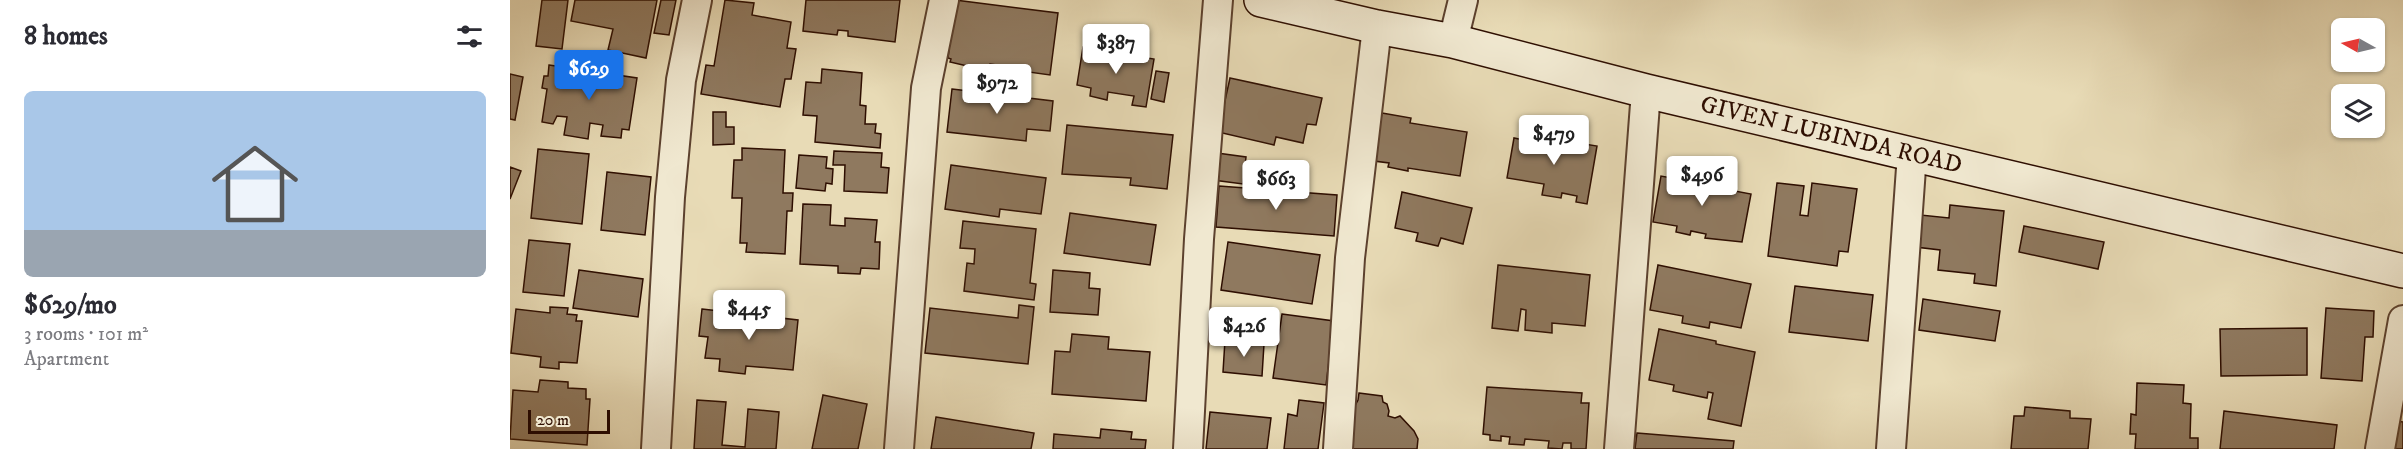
<!DOCTYPE html>
<meta charset="utf-8">
<style>
body{margin:0;font-family:"IM FELL DW Pica",serif;background:#f7f7f7;color:#2b2b33;height:100vh;display:flex;flex-direction:column;font-size:22px;white-space:nowrap}
*{box-sizing:border-box;margin:0}
p{font-size:20px;color:#7c7c81}
.icon{flex:none;width:33px;height:33px;fill:none;stroke:currentColor;stroke-width:2;stroke-linecap:round;stroke-linejoin:round}
.map{position:relative;flex:1;overflow:hidden}
.side{display:flex;flex-direction:column;background:#fff;width:510px}
.side>*{flex:none}
.needle{width:39px;rotate:278deg}
.tools{position:absolute;left:1821px;top:18px;display:grid;gap:12px}
.tools a{display:grid;place-items:center;width:54px;height:54px;border-radius:9px;background:#fff;box-shadow:0 2px 4px #0004;font-size:30px}
.scale{position:absolute;left:18px;bottom:15px;width:82px;box-sizing:border-box;padding-left:6px;border:3px solid #2e0e01;border-top:0;font-size:16px;line-height:21px;white-space:nowrap;color:#2e0e01;-webkit-text-stroke:4px #f0e8d0;paint-order:stroke}
.price{position:absolute;translate:-50% -51px;padding:0 14px;border-radius:6px;background:#fff;color:#222;font-size:20px;line-height:39px;filter:drop-shadow(0 2px 3px #0008)}
.price::after{content:'';position:absolute;left:50%;top:36px;width:18px;height:14px;margin-left:-9px;background:inherit;clip-path:polygon(0 0,100% 0,50% 100%)}
.price.active{background:#1a73e8;color:#fff}
ul{padding:0;list-style:none}
li{display:grid;align-content:center;gap:12px;height:318px;padding:0 24px}
li+li{border-top:2px solid #e1e1e2}
li span{display:grid;place-items:center;height:186px;border-radius:9px;color:#555}
li>.icon{margin-inline-start:auto}
span .icon{width:108px;height:108px;fill:#fffc;stroke-width:1}
li b{font-size:26px}
h2{display:flex;justify-content:space-between;align-items:center;height:72px;padding:0 24px;font-size:26px}
main{display:flex;flex:1;min-height:0}
.map>svg:first-child{display:block}
</style>
<main>
<section class="side">
<h2>8 homes<svg class="icon" aria-label="filters" viewBox="0 0 24 24"><path d="M4 7h16M4 17h16"/><circle cx="9" cy="7" r="2"/><circle cx="15" cy="17" r="2"/></svg></h2>
<ul>
<li><span style="background:linear-gradient(#a9c7e8 75%,#9aa5b1 0)"><svg class="icon" aria-label="home" viewBox="0 0 24 24"><path d="M3 11l9-7 9 7M6 9v11h12V9"/></svg></span><div><b>$629/mo</b><p>3 rooms · 101 m²</p><p>Apartment</p></div></li>
</ul>
</section>
<div class="map">
<svg width="1893" height="449" viewBox="0 0 1893 449">
<rect width="100%" height="100%" fill="#e8dbb6"/>
<filter id="stains"><feTurbulence type="fractalNoise" baseFrequency=".00333" numOctaves="4"/><feColorMatrix values="0 0 0 0 .2 0 0 0 0 .09 0 0 0 0 .02 0 0 0 .5 -.17"/></filter>
<radialGradient id="worn" r=".72"><stop offset=".6" stop-color="#630" stop-opacity="0"/><stop offset="1" stop-color="#630" stop-opacity=".3"/></radialGradient>
<path fill="#8f795f" stroke="#2e0e01" stroke-width="1.5" d="M 32,0 L 58,0 L 52,49 L 26,46 Z
M 65,0 L 147,0 L 136,58 L 98,50 L 103,29 L 61,21 Z
M 151,0 L 166,0 L 159,35 L 144,33 Z
M 215,0 L 244,3 L 242,15 L 281,22 L 277,48 L 286,49 L 281,79 L 275,79 L 270,107 L 191,94 L 196,65 L 204,66 Z
M 296,0 L 390,0 L 385,42 L 338,36 L 338,31 L 328,30 L 327,35 L 293,31 Z
M 445,0 L 548,13 L 540,75 L 512,71 L 511,75 L 493,72 L 494,66 L 480,64 L 479,71 L 440,62 L 441,59 L 438,58 Z
M 573,47 L 644,59 L 636,107 L 622,105 L 624,96 L 598,92 L 597,100 L 580,96 L 581,88 L 567,85 Z
M 39,65 L 127,78 L 119,130 L 112,129 L 111,138 L 91,136 L 93,125 L 80,123 L 78,139 L 54,135 L 57,117 L 47,116 L 43,124 L 32,122 L 37,89 L 32,88 L 34,76 L 38,76 Z
M 312,69 L 352,73 L 350,105 L 356,106 L 355,124 L 366,124 L 365,133 L 371,134 L 370,148 L 305,142 L 307,116 L 293,115 L 296,82 L 311,83 Z
M 646,71 L 659,73 L 654,102 L 641,99 Z
M 0,74 L 13,77 L 5,120 L 0,119 Z
M 720,78 L 812,98 L 806,125 L 797,124 L 793,143 L 766,137 L 764,145 L 708,132 Z
M 442,89 L 543,101 L 540,131 L 517,129 L 516,141 L 437,132 Z
M 203,112 L 216,112 L 216,127 L 224,127 L 224,144 L 203,145 Z
M 872,113 L 901,118 L 900,123 L 957,132 L 950,176 L 898,168 L 898,171 L 878,167 L 879,163 L 864,161 Z
M 557,125 L 663,135 L 657,189 L 620,185 L 621,178 L 552,174 Z
M 1025,136 L 1087,146 L 1077,204 L 1066,202 L 1067,196 L 1052,193 L 1051,198 L 1032,195 L 1034,184 L 997,178 L 1004,138 L 1024,142 Z
M 232,148 L 275,150 L 273,193 L 283,193 L 282,211 L 277,211 L 275,254 L 236,252 L 237,243 L 230,243 L 232,198 L 222,198 L 224,160 L 232,160 Z
M 28,149 L 79,154 L 72,224 L 21,218 Z
M 324,151 L 372,153 L 371,167 L 379,168 L 377,193 L 334,191 L 335,165 L 323,165 Z
M 707,153 L 736,157 L 733,184 L 703,180 Z
M 289,155 L 317,157 L 316,168 L 323,169 L 322,184 L 316,183 L 315,191 L 286,188 Z
M 441,165 L 536,178 L 531,214 L 490,209 L 489,217 L 435,209 Z
M 0,167 L 11,171 L 0,199 Z
M 1174,170 L 1216,178 L 1214,189 L 1241,194 L 1232,242 L 1195,238 L 1196,234 L 1181,231 L 1180,235 L 1166,232 L 1167,226 L 1143,222 L 1151,176 L 1173,180 Z
M 97,172 L 141,177 L 135,235 L 91,230 Z
M 1267,183 L 1294,186 L 1290,215 L 1298,216 L 1302,183 L 1347,189 L 1338,252 L 1329,251 L 1327,266 L 1258,256 Z
M 709,186 L 827,195 L 824,236 L 706,227 Z
M 892,192 L 962,208 L 953,244 L 931,238 L 928,246 L 906,241 L 908,233 L 885,228 Z
M 293,204 L 321,205 L 320,225 L 335,226 L 335,218 L 367,220 L 365,242 L 370,242 L 369,269 L 351,268 L 350,274 L 328,273 L 328,266 L 290,264 Z
M 1440,205 L 1494,211 L 1486,286 L 1464,283 L 1465,274 L 1428,270 L 1430,250 L 1397,246 L 1401,214 L 1439,218 Z
M 560,213 L 646,225 L 640,265 L 554,253 Z
M 453,221 L 526,229 L 520,283 L 526,284 L 524,300 L 454,291 L 457,263 L 464,264 L 465,249 L 450,248 Z
M 1514,226 L 1594,242 L 1588,269 L 1509,252 Z
M 19,240 L 60,244 L 54,296 L 13,292 Z
M 718,242 L 810,255 L 802,304 L 711,290 Z
M 988,265 L 1080,275 L 1075,326 L 1042,323 L 1042,333 L 1015,330 L 1016,310 L 1011,309 L 1008,331 L 982,328 Z
M 1148,265 L 1241,284 L 1231,328 L 1200,322 L 1199,328 L 1172,323 L 1173,316 L 1140,310 Z
M 69,270 L 133,279 L 128,317 L 63,308 Z
M 543,270 L 580,273 L 579,288 L 590,289 L 588,315 L 540,312 Z
M 1285,286 L 1363,295 L 1358,341 L 1279,332 Z
M 1413,299 L 1490,311 L 1485,341 L 1409,330 Z
M 509,305 L 524,307 L 518,364 L 415,353 L 420,308 L 508,318 Z
M 40,307 L 58,308 L 57,314 L 67,315 L 66,321 L 72,321 L 67,363 L 49,362 L 49,369 L 30,367 L 31,357 L 1,353 L 6,309 L 40,313 Z
M 1816,308 L 1864,311 L 1863,337 L 1855,337 L 1852,381 L 1811,378 Z
M 192,309 L 288,320 L 283,370 L 236,366 L 235,374 L 209,371 L 210,359 L 195,358 L 198,337 L 189,336 Z
M 772,314 L 824,321 L 816,385 L 763,378 Z
M 1797,328 L 1797,375 L 1711,376 L 1710,329 Z
M 1149,329 L 1206,341 L 1206,344 L 1245,352 L 1231,426 L 1198,419 L 1203,393 L 1198,392 L 1197,398 L 1163,391 L 1164,385 L 1139,380 Z
M 562,334 L 599,337 L 598,349 L 640,352 L 636,401 L 542,394 L 545,351 L 560,352 Z
M 715,340 L 754,344 L 752,376 L 713,372 Z
M 30,380 L 58,382 L 58,388 L 76,389 L 76,399 L 80,399 L 77,445 L 0,439 L 3,390 L 28,392 Z
M 1627,383 L 1674,385 L 1673,403 L 1681,404 L 1680,438 L 1688,438 L 1688,449 L 1625,449 L 1626,434 L 1620,434 L 1621,414 L 1626,415 Z
M 977,387 L 1072,393 L 1071,403 L 1079,403 L 1076,449 L 1061,449 L 1061,443 L 1053,443 L 1052,449 L 1038,448 L 1039,441 L 1015,439 L 1014,445 L 999,444 L 1000,437 L 991,436 L 991,441 L 980,440 L 980,435 L 973,434 Z
M 849,393 L 872,396 L 873,402 L 877,404 L 879,411 L 878,416 L 885,418 L 890,416 L 904,431 L 908,439 L 907,449 L 835,449 L 840,415 L 848,400 Z
M 313,395 L 357,404 L 348,449 L 302,449 Z
M 187,400 L 216,402 L 212,445 L 235,447 L 238,409 L 269,412 L 266,449 L 184,449 Z
M 789,400 L 814,403 L 808,449 L 774,449 L 778,414 L 787,416 Z
M 1515,407 L 1560,411 L 1560,418 L 1581,419 L 1578,449 L 1501,449 L 1504,416 L 1514,416 Z
M 1714,411 L 1827,425 L 1824,449 L 1710,449 Z
M 700,412 L 761,418 L 757,449 L 696,449 Z
M 426,417 L 524,433 L 521,449 L 421,449 Z
M 1887,421 L 1893,422 L 1893,449 L 1883,449 Z
M 591,429 L 622,432 L 621,439 L 636,440 L 635,449 L 543,449 L 544,434 L 590,438 Z
M 1127,433 L 1224,441 L 1223,449 L 1125,449 Z"/>
<g fill="none" stroke-linecap="round" stroke-linejoin="round">
<defs>
<path id="street" d="M 943,41 L 953,0
M 146,449 L 160,197 L 171,80 L 187,0
M 389,449 L 416,88 L 434,0
M 678,449 L 689,239 L 708,0
M 828,449 L 840,258 L 867,27
M 1109,449 L 1136,91
M 1381,449 L 1402,154
M 1870,449 L 1893,320"/>
<g id="secondary">
<path id="s1" d="M 751,0 L 867,27 L 943,41 L 1136,91 L 1893,271"/>
</g>
</defs>
<use href="#street" stroke="#5c412e" stroke-width="32"/>
<use href="#secondary" stroke="#2e0e01" stroke-width="36"/>
<use href="#street" stroke="#f0e8d0" stroke-width="28"/>
<use href="#secondary" stroke="#f0e8d0" stroke-width="33"/>
</g>
<g text-anchor="middle" dominant-baseline="central" stroke-width="6" stroke-linejoin="round" paint-order="stroke">
<g font-size="24" fill="#2e0e01" stroke="#f0e8d0">
<text stroke="none"><textPath href="#s1" startOffset="586">GIVEN LUBINDA ROAD</textPath></text>
</g>
</g>
<rect width="100%" height="100%" filter="url(#stains)"/>
<rect width="100%" height="100%" fill="url(#worn)"/>
</svg>
<div class="tools">
<a><svg class="needle" viewBox="-14 -14 28 28"><path d="M0-13l5 13h-10z" fill="#e53935"/><path d="M0 13l5-13h-10z" fill="#7c7c81"/></svg></a>
<a><svg class="icon" aria-label="layers" viewBox="0 0 24 24"><path d="M12 4l9 5-9 5-9-5zM3 14l9 5 9-5"/></svg></a>
</div>
<div class="scale">20 m</div>
<b class="price" style="left:606px;top:75px">$387</b>
<b class="price active" style="left:79px;top:101px">$629</b>
<b class="price" style="left:487px;top:115px">$972</b>
<b class="price" style="left:1044px;top:166px">$479</b>
<b class="price" style="left:1192px;top:207px">$496</b>
<b class="price" style="left:766px;top:211px">$663</b>
<b class="price" style="left:239px;top:341px">$445</b>
<b class="price" style="left:734px;top:358px">$426</b>
</div>
</main>
